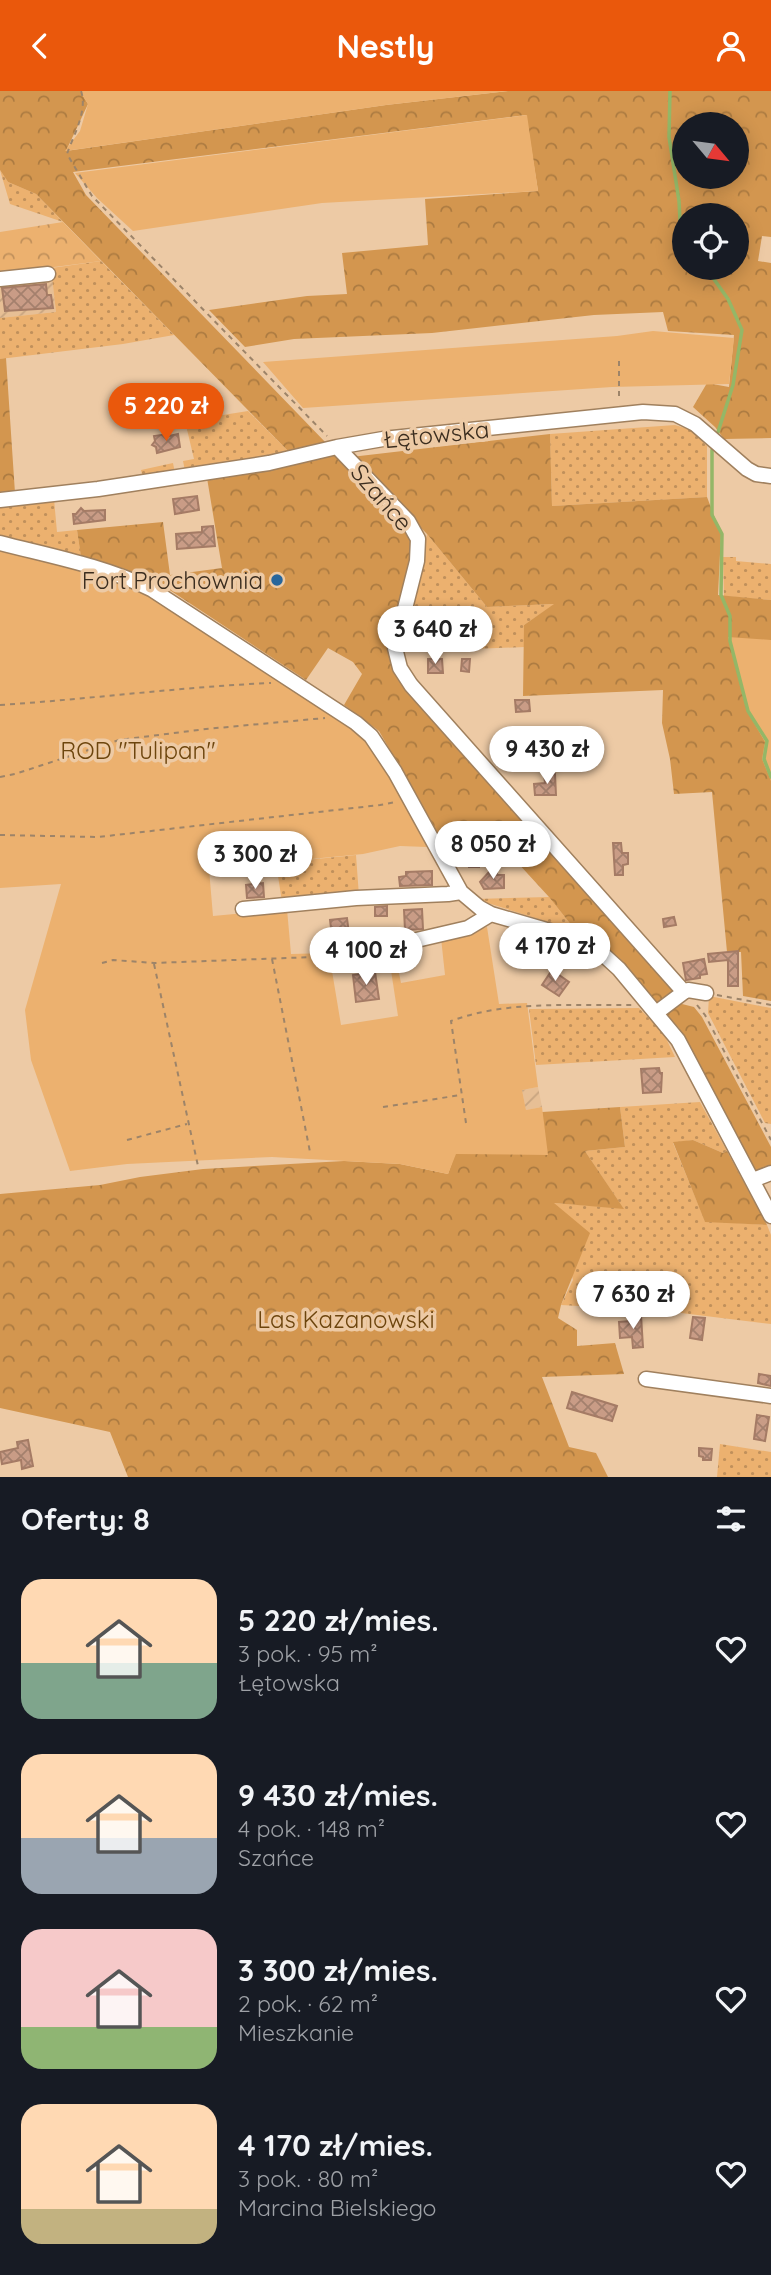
<!DOCTYPE html>
<html lang="pl">
<meta charset="utf-8">
<style>
body{margin:0;font-family:Quicksand,sans-serif;background:#20242c;color:#f1f3f6;height:100vh;display:flex;flex-direction:column;font-size:26px;white-space:nowrap}
*{box-sizing:border-box;margin:0}
p{font-size:23px;color:#9ea1a6}
.icon{flex:none;width:38px;height:38px;fill:none;stroke:currentColor;stroke-width:2;stroke-linecap:round;stroke-linejoin:round}
.map{position:relative;height:1386px;overflow:hidden}
.sheet{display:flex;flex-direction:column;background:#171b24;flex:1}
.sheet>*{flex:none}
.needle{width:46px;rotate:119deg}
.controls{position:absolute;left:672px;top:21px;display:grid;gap:14px}
.controls a{display:grid;place-items:center;width:77px;height:77px;border-radius:50%;background:#171b24;box-shadow:0 4px 18px #0003;font-size:35px}
.price{position:absolute;translate:-50% -60px;padding:0 16px;border-radius:24px;background:#fff;color:#222;font-size:23px;line-height:46px;filter:drop-shadow(0 2px 4px #0008)}
.price::after{content:'';position:absolute;left:50%;top:42px;width:21px;height:16px;margin-left:-10px;background:inherit;clip-path:polygon(0 0,100% 0,50% 100%)}
.price.active{background:#ea580c;color:#fff}
ul{padding:0;list-style:none}
li{display:flex;align-items:center;gap:21px;height:175px;padding:0 21px}
li span{display:grid;place-items:center;flex:none;width:196px;height:140px;border-radius:21px;color:#555}
li>.icon{margin-inline-start:auto}
span .icon{width:84px;height:84px;fill:#fffc;stroke-width:1}
li b{font-size:30px}
h2{display:flex;justify-content:space-between;align-items:center;height:84px;padding:0 21px;font-size:30px}
header{display:flex;justify-content:space-between;align-items:center;height:91px;padding:0 21px;background:#ea580c;color:#fff;font-size:32px;font-weight:800}
.map>svg:first-child{display:block}
</style>
<header><svg class="icon" aria-label="back" viewBox="0 0 24 24"><path d="M15 5l-7 7 7 7"/></svg>Nestly<svg class="icon" aria-label="person" viewBox="0 0 24 24"><circle cx="12" cy="8" r="4"/><path d="M4 21q1-7 8-7t8 7"/></svg></header>
<div class="map">
<svg width="771" height="1386" viewBox="0 0 771 1386">
<defs>
<pattern id="industrial-furrows" width="10" height="10" patternUnits="userSpaceOnUse" patternTransform="scale(1.75)"><rect width="10" height="10" fill="#e7bf95"/><path d="M-1 1l2-2M0 10L10 0M9 11l2-2" fill="none" stroke="#c7a480"/></pattern>
<pattern id="grass-dots" width="8" height="8" patternUnits="userSpaceOnUse" patternTransform="scale(1.75)"><rect width="8" height="8" fill="#ecb16f"/><path d="M2 2h.1M6 6h.1" fill="none" stroke="#c0905b" stroke-width="1.8" stroke-linecap="round"/></pattern>
<pattern id="forest-crowns" width="20" height="18" patternUnits="userSpaceOnUse" patternTransform="scale(1.75)"><rect width="20" height="18" fill="#d3964f"/><path d="M2 6a3 3 0 1 1 6 0M12 15a3 3 0 1 1 6 0" fill="none" stroke="#ac7b41"/></pattern>
<pattern id="park-crowns" width="20" height="18" patternUnits="userSpaceOnUse" patternTransform="scale(1.75)"><rect width="20" height="18" fill="#ecb16f"/><path d="M2 6a3 3 0 1 1 6 0M12 15a3 3 0 1 1 6 0" fill="none" stroke="#c0905b"/></pattern>
<pattern id="building-cross-hatch" width="8" height="8" patternUnits="userSpaceOnUse" patternTransform="scale(1.75)"><rect width="8" height="8" fill="#c99c86"/><path d="M0 0l8 8M0 8l8-8" fill="none" stroke="#a4806d"/></pattern>
</defs>
<rect width="100%" height="100%" fill="#edcaa5"/>
<path fill="url(#industrial-furrows)" d="M 52,184 L 56,221 L 0,227 L 0,190 Z
M 538,996 L 542,1016 L 526,1019 L 522,999 Z"/>
<path fill="url(#grass-dots)" d="M 0,79 L 8,91 L 36,103 L 63,131 L 10,113 Z
M 101,170 L 174,244 L 123,253 L 0,268 L 0,227 L 56,221 L 51,177 Z
M 248,320 L 291,363 L 185,380 L 183,370 L 194,368 L 185,330 Z
M 675,334 L 691,339 L 707,355 L 707,406 L 552,415 L 550,343 Z
M 173,372 L 175,382 L 143,387 L 141,379 Z
M 54,408 L 57,441 L 77,439 L 81,466 L 0,448 L 0,414 Z
M 427,443 L 487,516 L 555,513 L 524,534 L 525,556 L 398,561 Z
M 723,466 L 736,466 L 736,470 L 771,473 L 771,509 L 724,505 Z
M 356,764 L 359,805 L 282,811 L 276,772 Z
M 549,806 L 576,840 L 475,808 Z
M 709,905 L 771,917 L 771,1033 L 765,1032 L 708,922 Z
M 639,917 L 664,943 L 675,966 L 536,974 L 529,918 Z
M 700,1011 L 727,1060 L 723,1062 L 693,1049 L 673,1052 L 705,1130 L 767,1134 L 771,1144 L 771,1233 L 665,1220 L 561,1214 L 573,1189 L 553,1112 L 623,1117 L 585,1060 L 625,1056 L 620,1016 Z
M 720,1353 L 771,1361 L 771,1386 L 717,1386 Z"/>
<path fill="url(#forest-crowns)" fill-rule="evenodd" d="M 0,0 L 80,0 L 88,13 L 66,60 L 386,14 L 508,0 L 771,0 L 771,146 L 762,145 L 758,170 L 771,172 L 771,347 L 724,348 L 715,336 L 693,316 L 707,292 L 729,296 L 734,244 L 668,240 L 663,221 L 594,224 L 432,242 L 294,248 L 245,256 L 209,219 L 307,205 L 347,203 L 342,162 L 428,154 L 425,108 L 538,100 L 526,24 L 73,81 L 86,104 L 328,354 L 291,363 L 36,103 L 8,91 L 0,79 ZM 684,33 L 737,33 L 737,86 L 684,86 ZM 684,124 L 737,124 L 737,177 L 684,177 Z
M 6,267 L 15,402 L 0,403 L 0,268 Z
M 550,343 L 552,415 L 707,406 L 721,443 L 718,504 L 771,509 L 771,910 L 743,905 L 741,861 L 727,861 L 712,701 L 674,703 L 670,668 L 662,632 L 663,599 L 523,605 L 524,534 L 554,513 L 487,516 L 427,443 L 351,366 Z
M 340,363 L 406,435 L 415,452 L 392,570 L 675,897 L 657,914 L 594,848 L 576,840 L 549,806 L 505,758 L 448,761 L 379,640 L 344,614 L 362,583 L 353,571 L 328,557 L 306,589 L 150,486 L 81,466 L 77,439 L 163,431 L 170,484 L 222,477 L 207,387 Z
M 678,912 L 694,916 L 702,926 L 771,1056 L 771,1076 L 755,1082 L 679,937 L 665,923 Z
M 620,1016 L 625,1056 L 585,1060 L 624,1118 L 554,1112 L 590,1142 L 561,1214 L 558,1227 L 577,1239 L 577,1255 L 615,1252 L 624,1283 L 542,1286 L 569,1356 L 596,1362 L 608,1386 L 128,1386 L 110,1341 L 0,1317 L 0,1103 L 100,1094 L 140,1086 L 203,1078 L 344,1070 L 400,1073 L 448,1083 L 455,1063 L 547,1063 L 542,1021 Z
M 693,1049 L 723,1062 L 727,1060 L 767,1134 L 705,1131 L 673,1051 Z"/>
<path fill="url(#park-crowns)" d="M 63,131 L 101,170 L 0,183 L 0,141 Z"/>
<path fill="#ecb16f" d="M 80,0 L 508,0 L 386,14 L 65,60 L 80,40 L 88,13 Z
M 527,24 L 538,100 L 322,112 L 133,140 L 97,107 L 75,82 Z
M 653,240 L 734,247 L 729,293 L 612,296 L 303,317 L 263,271 L 617,245 Z
M 0,458 L 87,480 L 135,496 L 166,513 L 315,608 L 374,657 L 427,756 L 400,755 L 363,763 L 209,778 L 213,825 L 287,818 L 291,863 L 329,862 L 341,934 L 398,925 L 388,860 L 399,857 L 395,862 L 401,892 L 445,884 L 441,847 L 487,836 L 499,913 L 527,912 L 538,996 L 522,999 L 526,1019 L 542,1016 L 548,1064 L 456,1063 L 448,1083 L 400,1073 L 272,1066 L 127,1073 L 70,1080 L 31,969 L 25,919 L 61,793 L 0,797 Z
M 728,546 L 771,549 L 771,690 L 762,668 L 765,651 L 747,620 Z"/>
<g fill="none" stroke-linecap="round" stroke-linejoin="round">
<path stroke="#94b767" stroke-width="3.5" d="M 670,0 L 669,46 L 679,110 L 681,148 L 684,152
M 706,177 L 728,208 L 742,239 L 733,294 L 718,341
M 712,359 L 712,424 L 722,443 L 721,504 L 730,525 L 730,550 L 748,620 L 767,650 L 764,668 L 771,686"/>
</g>
<path fill="url(#building-cross-hatch)" stroke="#a57b65" stroke-width="2" d="M 46,193 L 47,204 L 51,204 L 53,217 L 5,220 L 2,197 Z
M 168,343 L 169,345 L 178,343 L 180,356 L 157,362 L 156,356 L 152,354 L 155,350 L 154,345 Z
M 197,405 L 199,419 L 175,423 L 173,408 Z
M 81,417 L 84,420 L 105,419 L 105,429 L 74,433 L 73,423 L 76,423 Z
M 213,435 L 215,455 L 177,458 L 176,443 L 202,441 L 202,436 Z
M 428,568 L 442,568 L 443,582 L 428,582 Z
M 462,568 L 470,568 L 469,581 L 461,580 Z
M 515,609 L 529,609 L 530,620 L 516,621 Z
M 543,648 L 543,656 L 580,654 L 581,665 L 524,668 L 523,649 Z
M 555,683 L 556,704 L 535,704 L 534,693 L 545,692 L 544,684 Z
M 296,746 L 300,770 L 292,772 L 288,747 Z
M 613,752 L 621,752 L 622,762 L 628,762 L 628,773 L 623,774 L 623,784 L 615,784 Z
M 469,765 L 478,765 L 479,776 L 469,776 Z
M 432,780 L 432,794 L 400,795 L 399,786 L 406,785 L 406,781 Z
M 489,781 L 497,781 L 497,784 L 504,784 L 504,797 L 484,798 L 480,791 Z
M 263,792 L 264,806 L 247,807 L 246,794 Z
M 387,815 L 387,825 L 375,825 L 375,816 Z
M 422,818 L 423,838 L 405,839 L 404,819 Z
M 674,826 L 676,834 L 664,836 L 663,828 Z
M 347,827 L 349,843 L 332,845 L 330,829 Z
M 738,860 L 738,895 L 728,895 L 728,869 L 709,871 L 708,863 Z
M 704,868 L 707,883 L 700,884 L 700,887 L 686,889 L 683,872 Z
M 552,879 L 569,891 L 559,905 L 542,894 Z
M 375,881 L 379,908 L 356,911 L 353,884 Z
M 659,977 L 660,982 L 662,982 L 661,1001 L 643,1002 L 641,978 Z
M 641,1224 L 643,1256 L 633,1257 L 632,1246 L 620,1247 L 619,1231 L 631,1230 L 631,1225 Z
M 693,1226 L 705,1227 L 702,1249 L 690,1247 Z
M 759,1283 L 771,1285 L 771,1295 L 758,1292 Z
M 572,1301 L 617,1315 L 612,1330 L 567,1317 Z
M 757,1324 L 769,1326 L 765,1350 L 754,1348 Z
M 28,1349 L 33,1375 L 22,1378 L 21,1369 L 2,1373 L 0,1361 L 18,1357 L 17,1351 Z
M 699,1357 L 712,1358 L 711,1369 L 703,1369 L 703,1366 L 699,1365 Z"/>
<g fill="none" stroke-linecap="round" stroke-linejoin="round">
<defs>
<path id="minor" d="M 0,188 L 48,183
M 337,356 L 408,430 L 418,448 L 417,470 L 395,557 L 400,577 L 411,594 L 684,901
M 0,409 L 98,398 L 269,372 L 337,356 L 383,348 L 643,321 L 675,323 L 695,333 L 747,378 L 756,383 L 771,385
M 0,452 C 50,465 104,475 151,498 L 356,632 L 371,645 L 395,681 L 461,801 L 480,817 L 491,823 L 581,849 L 596,857 L 619,878 L 678,949 L 771,1125
M 243,818 L 356,807 L 448,803 L 461,801
M 325,866 L 365,861 L 468,837 L 491,823
M 684,901 L 688,899 L 706,902
M 656,922 L 684,901
M 753,1089 L 771,1082
M 646,1288 L 771,1305"/>
</defs>
<use href="#minor" stroke="#a0805e" stroke-width="17"/>
<path stroke="#9d8469" stroke-width="2" stroke-dasharray="5 5" stroke-linecap="butt" d="M 81,0 C 88,20 73,45 67,63 L 92,105 L 327,345
M 619,270 L 619,309
M 0,614 C 91,608 180,596 271,592
M 0,686 L 15,683 L 119,649 L 206,638 L 325,627
M 0,744 L 98,746 L 380,714 L 396,711
M 272,868 L 310,1061
M 102,872 L 113,869 L 154,872 L 313,866
M 154,873 L 198,1075
M 717,904 L 771,914
M 697,914 L 705,924 L 771,1049
M 383,1016 L 461,1004
M 466,1032 L 451,930 C 508,909 572,915 632,914
M 127,1049 L 187,1033"/>
<use href="#minor" stroke="#fff" stroke-width="14"/>
</g>
<circle fill="#27669c" stroke="#edcaa5" stroke-width="2.5" cx="277" cy="489" r="7"/>
<g text-anchor="middle" dominant-baseline="central" stroke-width="7" stroke-linejoin="round" paint-order="stroke">
<g font-size="24" fill="#3b2d1f" stroke="#edcaa5">
<text transform="translate(436 343) rotate(-6)">Łętowska</text>
<text transform="translate(382 406) rotate(49)">Szańce</text>
</g>
<g font-size="24" fill="#3b2d1f" stroke="#edcaa5" text-anchor="end">
<text x="263" y="489">Fort Prochownia</text>
</g>
<g font-size="24" fill="#6d450d" stroke="#edcaa5">
<text x="138" y="659">ROD "Tulipan"</text>
<text x="346" y="1228">Las Kazanowski</text>
</g>
</g>
</svg>
<div class="controls">
<a><svg class="needle" viewBox="-14 -14 28 28"><path d="M0-13l5 13h-10z" fill="#e53935"/><path d="M0 13l5-13h-10z" fill="#9ea1a6"/></svg></a>
<a><svg class="icon" aria-label="locate" viewBox="0 0 24 24"><circle cx="12" cy="12" r="6"/><path d="M12 2v4M12 18v4M2 12h4M18 12h4"/></svg></a>
</div>
<b class="price active" style="left:166px;top:352px">5 220 zł</b>
<b class="price" style="left:435px;top:575px">3 640 zł</b>
<b class="price" style="left:547px;top:695px">9 430 zł</b>
<b class="price" style="left:493px;top:790px">8 050 zł</b>
<b class="price" style="left:255px;top:800px">3 300 zł</b>
<b class="price" style="left:555px;top:892px">4 170 zł</b>
<b class="price" style="left:366px;top:896px">4 100 zł</b>
<b class="price" style="left:633px;top:1240px">7 630 zł</b>
</div>
<section class="sheet">
<h2>Oferty: 8<svg class="icon" aria-label="filters" viewBox="0 0 24 24"><path d="M4 7h16M4 17h16"/><circle cx="9" cy="7" r="2"/><circle cx="15" cy="17" r="2"/></svg></h2>
<ul>
<li><span style="background:linear-gradient(#ffd9b3 60%,#7fa58c 0)"><svg class="icon" aria-label="home" viewBox="0 0 24 24"><path d="M3 11l9-7 9 7M6 9v11h12V9"/></svg></span><div><b>5 220 zł/mies.</b><p>3 pok. · 95 m²</p><p>Łętowska</p></div><svg class="icon" aria-label="heart" viewBox="0 0 24 24"><path d="M12 20l-8-8c-3-5 5-10 8-4 3-6 11-1 8 4z"/></svg></li>
<li><span style="background:linear-gradient(#ffd9b3 60%,#9aa5b1 0)"><svg class="icon" aria-label="home" viewBox="0 0 24 24"><path d="M3 11l9-7 9 7M6 9v11h12V9"/></svg></span><div><b>9 430 zł/mies.</b><p>4 pok. · 148 m²</p><p>Szańce</p></div><svg class="icon" aria-label="heart" viewBox="0 0 24 24"><path d="M12 20l-8-8c-3-5 5-10 8-4 3-6 11-1 8 4z"/></svg></li>
<li><span style="background:linear-gradient(#f6c9c9 70%,#8fb573 0)"><svg class="icon" aria-label="home" viewBox="0 0 24 24"><path d="M3 11l9-7 9 7M6 9v11h12V9"/></svg></span><div><b>3 300 zł/mies.</b><p>2 pok. · 62 m²</p><p>Mieszkanie</p></div><svg class="icon" aria-label="heart" viewBox="0 0 24 24"><path d="M12 20l-8-8c-3-5 5-10 8-4 3-6 11-1 8 4z"/></svg></li>
<li><span style="background:linear-gradient(#ffd9b3 75%,#c2b280 0)"><svg class="icon" aria-label="home" viewBox="0 0 24 24"><path d="M3 11l9-7 9 7M6 9v11h12V9"/></svg></span><div><b>4 170 zł/mies.</b><p>3 pok. · 80 m²</p><p>Marcina Bielskiego</p></div><svg class="icon" aria-label="heart" viewBox="0 0 24 24"><path d="M12 20l-8-8c-3-5 5-10 8-4 3-6 11-1 8 4z"/></svg></li>
</ul>
</section>
